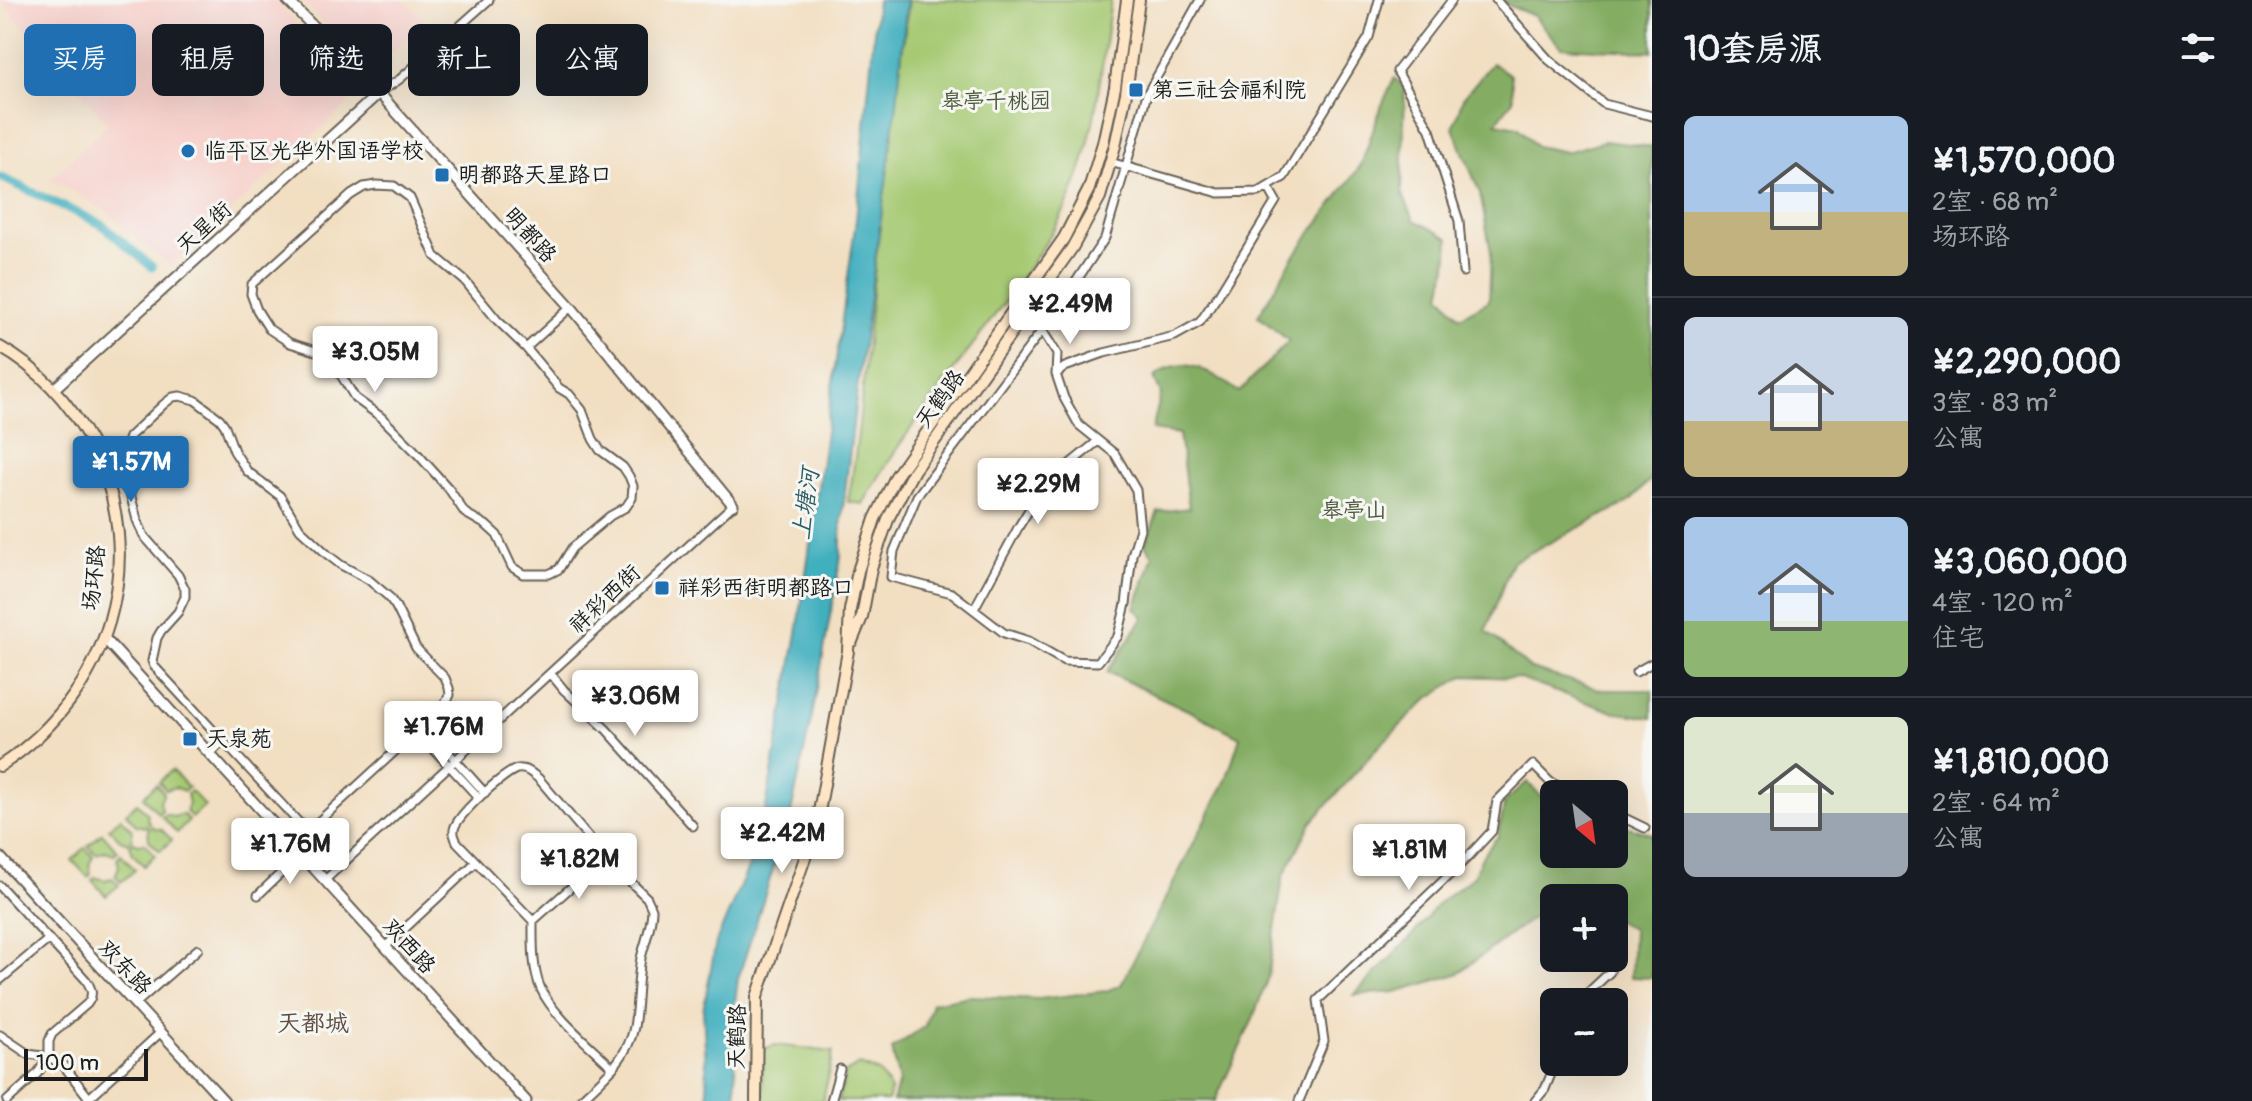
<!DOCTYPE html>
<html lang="zh">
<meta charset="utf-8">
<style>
body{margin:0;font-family:Pangolin,"LXGW WenKai TC",sans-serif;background:#20242c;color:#f1f3f6;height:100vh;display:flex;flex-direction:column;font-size:30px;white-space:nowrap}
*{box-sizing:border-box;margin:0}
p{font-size:26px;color:#9ea1a6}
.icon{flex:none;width:44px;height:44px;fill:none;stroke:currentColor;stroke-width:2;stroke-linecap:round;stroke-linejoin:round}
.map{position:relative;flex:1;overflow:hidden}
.drawer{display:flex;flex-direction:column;background:#171b24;width:600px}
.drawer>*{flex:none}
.hud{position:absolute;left:24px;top:24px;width:760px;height:72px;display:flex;gap:16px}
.needle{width:52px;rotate:151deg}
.fabs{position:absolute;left:1540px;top:780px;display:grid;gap:16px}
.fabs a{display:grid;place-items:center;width:88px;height:88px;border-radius:12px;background:#171b24;box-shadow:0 8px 32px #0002;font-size:40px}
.scale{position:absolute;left:24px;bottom:20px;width:124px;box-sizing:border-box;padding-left:8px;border:4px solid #1c1c1c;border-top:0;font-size:22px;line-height:28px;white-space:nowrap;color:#1c1c1c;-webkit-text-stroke:6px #f6f6f2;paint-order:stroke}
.price{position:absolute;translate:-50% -68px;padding:0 18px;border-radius:8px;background:#fff;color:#222;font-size:26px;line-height:52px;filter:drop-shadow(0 2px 4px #0008)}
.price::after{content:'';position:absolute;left:50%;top:48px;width:24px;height:18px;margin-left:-12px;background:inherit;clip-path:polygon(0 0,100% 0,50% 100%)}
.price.current{background:#1f6fb2;color:#fff}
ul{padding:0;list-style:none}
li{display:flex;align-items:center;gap:24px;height:200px;padding:0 32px}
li+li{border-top:2px solid #363941}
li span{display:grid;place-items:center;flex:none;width:224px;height:160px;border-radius:12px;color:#555}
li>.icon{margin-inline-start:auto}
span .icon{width:96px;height:96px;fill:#fffc;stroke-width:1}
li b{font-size:34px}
h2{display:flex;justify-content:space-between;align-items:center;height:96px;padding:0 32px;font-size:34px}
.pill{padding:0 28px;border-radius:12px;background:#171b24;box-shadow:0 8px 32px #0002;font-size:28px;line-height:72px}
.pill.current{background:#1f6fb2;color:#fff}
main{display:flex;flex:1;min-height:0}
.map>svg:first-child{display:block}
</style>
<main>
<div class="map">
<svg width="1652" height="1101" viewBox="0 0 1652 1101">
<rect width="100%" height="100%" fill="#f6f6f2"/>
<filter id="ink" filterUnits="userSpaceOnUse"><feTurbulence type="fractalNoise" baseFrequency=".0125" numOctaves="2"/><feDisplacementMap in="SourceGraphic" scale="16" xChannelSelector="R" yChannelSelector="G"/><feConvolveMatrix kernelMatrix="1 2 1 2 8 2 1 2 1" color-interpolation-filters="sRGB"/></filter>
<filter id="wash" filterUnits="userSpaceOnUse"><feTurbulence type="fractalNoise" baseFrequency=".006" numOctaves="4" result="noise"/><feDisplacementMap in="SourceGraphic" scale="32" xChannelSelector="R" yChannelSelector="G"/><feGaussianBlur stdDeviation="1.8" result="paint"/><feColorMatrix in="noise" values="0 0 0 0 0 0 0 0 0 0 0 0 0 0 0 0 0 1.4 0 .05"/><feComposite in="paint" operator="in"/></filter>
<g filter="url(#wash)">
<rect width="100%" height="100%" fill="#f2dfc2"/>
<path fill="#f7d0cb" d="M 0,0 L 275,0 L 350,81 L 354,92 L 352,98 L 345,107 L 170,266 L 105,210 L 51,179 L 108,124 Z
M 301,0 L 404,0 L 427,23 L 371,72 Z"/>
<path fill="#a6c972" stroke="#617247" stroke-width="2" d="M 909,0 L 1111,0 C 1101,66 1097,141 1068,202 C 1054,234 1033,261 1013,290 C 963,361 905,428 863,504 L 848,502 C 861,430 865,357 873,284 C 883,189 897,95 909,0 Z
M 172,770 L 188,787 L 184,791 L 175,787 L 166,790 L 159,782 Z
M 156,784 L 164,793 L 160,801 L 162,810 L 159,814 L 143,797 Z
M 191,791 L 205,806 L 192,818 L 186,811 L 189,804 L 187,794 Z
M 137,803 L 148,814 L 147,819 L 150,823 L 146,827 L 136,825 L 126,813 Z
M 166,814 L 174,817 L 183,814 L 189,821 L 177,833 L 162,817 Z
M 121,818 L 132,830 L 132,840 L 128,843 L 120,840 L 109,828 Z
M 152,826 L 156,829 L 161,829 L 172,840 L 160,851 L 149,840 L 148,829 Z
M 102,833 L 118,851 L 114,854 L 105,851 L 96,854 L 88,846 Z
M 134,842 L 138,844 L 144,843 L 155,855 L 144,866 L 133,854 L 130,845 Z
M 85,848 L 93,856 L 89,865 L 91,874 L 88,877 L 72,860 Z
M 121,854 L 135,870 L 121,882 L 115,875 L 119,867 L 117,858 Z
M 95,877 L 104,880 L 112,878 L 119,885 L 106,896 L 92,880 Z
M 776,1045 L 833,1052 L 823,1101 L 763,1101 L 762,1049 Z
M 859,1065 L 879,1072 L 891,1090 L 888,1101 L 838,1101 L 846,1073 Z"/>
<path fill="#84ad64" stroke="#506440" stroke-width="2" d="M 1496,0 L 1652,0 L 1652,52 L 1561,47 L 1534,16 Z
M 1492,63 L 1511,75 L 1513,100 L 1496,123 L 1518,127 L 1536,146 L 1566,152 L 1604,141 L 1652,147 L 1652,478 L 1629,502 L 1512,562 L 1486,631 L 1531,669 L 1602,690 L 1652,690 L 1652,718 L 1614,712 L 1517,678 L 1464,676 L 1429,698 L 1378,747 L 1311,823 L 1283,877 L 1268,977 L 1252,1021 L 1215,1101 L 893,1101 L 899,1082 L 892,1049 L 925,1026 L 932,1003 L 970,996 L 1039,999 L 1106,991 L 1121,985 L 1226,780 L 1240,737 L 1198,715 L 1107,672 L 1144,617 L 1135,608 L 1153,556 L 1145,545 L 1158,512 L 1189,508 L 1179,434 L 1152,430 L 1161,394 L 1154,378 C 1184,350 1213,374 1239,392 L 1289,341 L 1258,316 L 1292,259 L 1361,165 L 1381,107 L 1394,78 L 1405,87 L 1402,193 L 1414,220 L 1449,238 L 1447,266 L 1441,295 L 1460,317 L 1489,301 L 1491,252 L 1480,193 L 1453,128 L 1463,98 Z
M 1527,782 L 1541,796 L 1554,800 L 1554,854 L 1614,854 L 1614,823 L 1652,834 L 1652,978 L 1631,977 L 1633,930 L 1614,919 L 1614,898 L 1579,898 L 1568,892 L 1559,898 L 1554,898 L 1554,902 L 1457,974 L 1396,992 L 1354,995 L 1412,936 L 1439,903 L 1473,877 L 1483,855 L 1498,836 L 1505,801 Z"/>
<path fill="#41afbe" stroke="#2e666d" stroke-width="2" d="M 877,0 L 907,0 L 897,104 L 857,391 L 841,526 L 841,556 L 813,711 L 791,813 L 738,979 L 734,1011 L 736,1101 L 708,1101 L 703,1010 L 716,942 L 760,840 L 799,622 L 856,220 Z"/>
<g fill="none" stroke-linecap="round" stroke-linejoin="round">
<path stroke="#41afbe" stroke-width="9" d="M 0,177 L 101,224 L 152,267"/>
</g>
</g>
<g filter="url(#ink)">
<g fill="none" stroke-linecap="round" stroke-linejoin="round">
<defs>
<path id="minor" d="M 1200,0 L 1147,94 L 1105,238 L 1055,313 L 917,496 L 894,551 L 891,577 L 952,593 L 1004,633 L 1029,641 L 1064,661 L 1098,662 L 1118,636 L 1126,604 L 1132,555 L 1140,529 L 1136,490 L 1115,454 L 1079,425 L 1064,398 L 1056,374 L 1065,367 L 1104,353 L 1175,336 L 1200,322 L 1219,294 L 1276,201 L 1268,187
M 1452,0 L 1397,71 L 1430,130 L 1459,221 L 1463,272
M 1496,0 L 1549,60 L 1604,104 L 1652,116
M 379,93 L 400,79 L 489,0
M 1110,162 L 1219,193 L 1259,192 L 1284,177 L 1369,37 L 1379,0
M 376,185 L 394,186 L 410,198 L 435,256 L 465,281 L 497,320 L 526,348 L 559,388 L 569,394 L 582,410 L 593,439 L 600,450 L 623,467 L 629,476 L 633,486 L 632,498 L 626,507 L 610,516 L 572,548 L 559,569 L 549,574 L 523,574 L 512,567 L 497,535 L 486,525 L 465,513 L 449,489 L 414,450 L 381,417 L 355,398 L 336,367 L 322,353 L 290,343 L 269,329 L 257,310 L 251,294 L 252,284 L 351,195 L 364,187 Z
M 1042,330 L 1057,354 L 1056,374
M 526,348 L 571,307
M 974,609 L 1019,526 L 1045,484 L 1098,441
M 1636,672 L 1652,663
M 551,674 L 564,690 L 606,729 L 693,826
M 424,725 L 485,793
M 417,731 L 479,798
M 210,754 L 223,741 L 154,666 L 152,661 L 157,638 L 161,631 L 178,612 L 185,597 L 185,589 L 178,575 L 144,536 L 137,520 L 121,459 L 129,437 L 164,404 L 173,397 L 180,396 L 195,400 L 220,419 L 225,426 L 234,451 L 247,471 L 280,496 L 300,529 L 328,555 L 341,565 L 369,580 L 389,597 L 396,607 L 416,648 L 445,678 L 449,688 L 450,695 L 441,709 L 318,822 L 312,825 L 300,824 L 223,741
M 1614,813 L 1645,828
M 325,880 L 733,505
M 0,886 L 86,980 C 92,989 94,995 87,1004 L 52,1034 L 49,1041 L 49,1057 L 37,1074 L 7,1101
M 258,895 L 301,854
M 533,921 L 605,857
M 385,947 L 476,862
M 0,980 L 49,939
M 1578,1002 L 1610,972
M 135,1004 L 198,949
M 0,1035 L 28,1054 L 49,1057 L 64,1066 L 89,1098
M 87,1100 L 161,1032
M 579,1101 C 601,1080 628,1059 634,1027 C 638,1004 637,980 641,958 C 645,942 652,925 652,909 L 647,898 L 605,857 L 539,779 C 533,774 526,767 517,769 C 504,773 455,816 454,830 C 453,835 455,837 457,842 L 533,921 C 533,943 532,969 541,989 C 553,1016 591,1046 613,1068
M 831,1101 L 840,1069
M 1299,1101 L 1324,1041 L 1318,1000 L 1467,858 L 1492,831 L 1497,801 L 1533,765 L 1550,782 L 1575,794
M 1535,1101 L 1545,1089 L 1556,1062"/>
<path id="tertiary" d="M 287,0 L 379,93 L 571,307 L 733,505
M 54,389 L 379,93
M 104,638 L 526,1101
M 0,857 L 224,1101"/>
<path id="secondary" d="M 0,347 C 39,369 70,403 91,442 C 152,560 109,695 0,766
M 852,641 L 862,617 L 871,568 L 889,517 L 914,470 L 1072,248 L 1100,197 L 1115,146 L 1126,93 L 1139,0
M 756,1101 L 757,997 L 817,823 L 848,651 L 850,610 L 858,571 L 875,519 L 896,476 L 1064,238 L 1089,189 L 1103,143 L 1115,87 L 1127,0"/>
</defs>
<use href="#minor" stroke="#676056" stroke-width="11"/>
<use href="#tertiary" stroke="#676056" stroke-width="13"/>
<use href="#secondary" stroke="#676056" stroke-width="14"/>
<use href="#minor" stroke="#fff" stroke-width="7"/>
<use href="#tertiary" stroke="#fff" stroke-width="9"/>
<use href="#secondary" stroke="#fee5c5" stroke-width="10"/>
</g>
</g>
<g fill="#1f6fb2" stroke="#f6f6f2" stroke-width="3">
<rect x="1128" y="82" width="16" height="16" rx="4"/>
<circle cx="188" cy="151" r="8"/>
<rect x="434" y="167" width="16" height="16" rx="4"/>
<rect x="654" y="580" width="16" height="16" rx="4"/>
<rect x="182" y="731" width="16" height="16" rx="4"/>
</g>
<g text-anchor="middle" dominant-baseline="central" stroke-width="6" stroke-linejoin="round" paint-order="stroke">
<g font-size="22" fill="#1c1c1c" stroke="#f6f6f2" text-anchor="start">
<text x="1152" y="90">第三社会福利院</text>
<text x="204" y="151">临平区光华外国语学校</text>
<text x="458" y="175">明都路天星路口</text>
<text x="678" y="588">祥彩西街明都路口</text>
<text x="206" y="739">天泉苑</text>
</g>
<g font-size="22" fill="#4c593a" stroke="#f6f6f2">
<text x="996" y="101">皋亭千桃园</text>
<text x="1354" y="510">皋亭山</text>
</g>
<g font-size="22" fill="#1c1c1c" stroke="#f6f6f2">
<text transform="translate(204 228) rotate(-42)">天星街</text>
<text transform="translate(530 235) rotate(48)">明都路</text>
<text transform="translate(940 399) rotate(-54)">天鹤路</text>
<text transform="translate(94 578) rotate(-84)">场环路</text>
<text transform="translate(605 599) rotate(-43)">祥彩西街</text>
<text transform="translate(409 946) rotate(48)">欢西路</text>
<text transform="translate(125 967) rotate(47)">欢东路</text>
<text transform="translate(737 1037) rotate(-89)">天鹤路</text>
</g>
<g font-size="24" font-style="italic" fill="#2d5e65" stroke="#f6f6f2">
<text transform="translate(806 504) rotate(-82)">上塘河</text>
</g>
<g font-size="24" fill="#5f4d42" stroke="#f6f6f2">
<text x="313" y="1023">天都城</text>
</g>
</g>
</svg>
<div class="fabs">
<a><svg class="needle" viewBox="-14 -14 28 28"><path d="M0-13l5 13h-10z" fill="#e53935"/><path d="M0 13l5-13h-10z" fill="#9ea1a6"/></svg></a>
<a>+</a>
<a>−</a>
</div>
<div class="scale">100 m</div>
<b class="price" style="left:1070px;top:346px">¥2.49M</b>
<b class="price" style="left:375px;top:394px">¥3.05M</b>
<b class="price current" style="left:131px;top:504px">¥1.57M</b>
<b class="price" style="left:1038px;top:526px">¥2.29M</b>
<b class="price" style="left:635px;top:738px">¥3.06M</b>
<b class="price" style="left:443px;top:769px">¥1.76M</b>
<b class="price" style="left:782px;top:875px">¥2.42M</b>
<b class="price" style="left:290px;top:886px">¥1.76M</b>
<b class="price" style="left:1409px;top:892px">¥1.81M</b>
<b class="price" style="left:579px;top:901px">¥1.82M</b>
<div class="hud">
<a class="pill current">买房</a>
<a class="pill">租房</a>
<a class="pill">筛选</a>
<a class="pill">新上</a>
<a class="pill">公寓</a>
</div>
</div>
<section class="drawer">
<h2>10套房源<svg class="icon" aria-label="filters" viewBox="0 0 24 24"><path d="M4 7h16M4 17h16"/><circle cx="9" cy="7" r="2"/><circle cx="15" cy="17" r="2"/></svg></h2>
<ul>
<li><span style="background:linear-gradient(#a9c7e8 60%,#c2b280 0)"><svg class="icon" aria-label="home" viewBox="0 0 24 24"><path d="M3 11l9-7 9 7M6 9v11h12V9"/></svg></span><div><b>¥1,570,000</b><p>2室 · 68 m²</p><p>场环路</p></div></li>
<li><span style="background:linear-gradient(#c9d6e8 65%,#c2b280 0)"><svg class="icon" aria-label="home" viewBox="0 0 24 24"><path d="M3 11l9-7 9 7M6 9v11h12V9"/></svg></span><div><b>¥2,290,000</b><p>3室 · 83 m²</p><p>公寓</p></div></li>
<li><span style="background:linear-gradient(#a9c7e8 65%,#8fb573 0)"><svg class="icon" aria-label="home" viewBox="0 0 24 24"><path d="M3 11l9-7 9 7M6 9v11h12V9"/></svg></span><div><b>¥3,060,000</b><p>4室 · 120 m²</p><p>住宅</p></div></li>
<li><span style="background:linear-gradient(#dfe7d0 60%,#9aa5b1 0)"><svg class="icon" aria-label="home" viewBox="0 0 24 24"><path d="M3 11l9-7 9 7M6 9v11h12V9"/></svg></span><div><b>¥1,810,000</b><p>2室 · 64 m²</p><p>公寓</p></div></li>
</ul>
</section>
</main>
